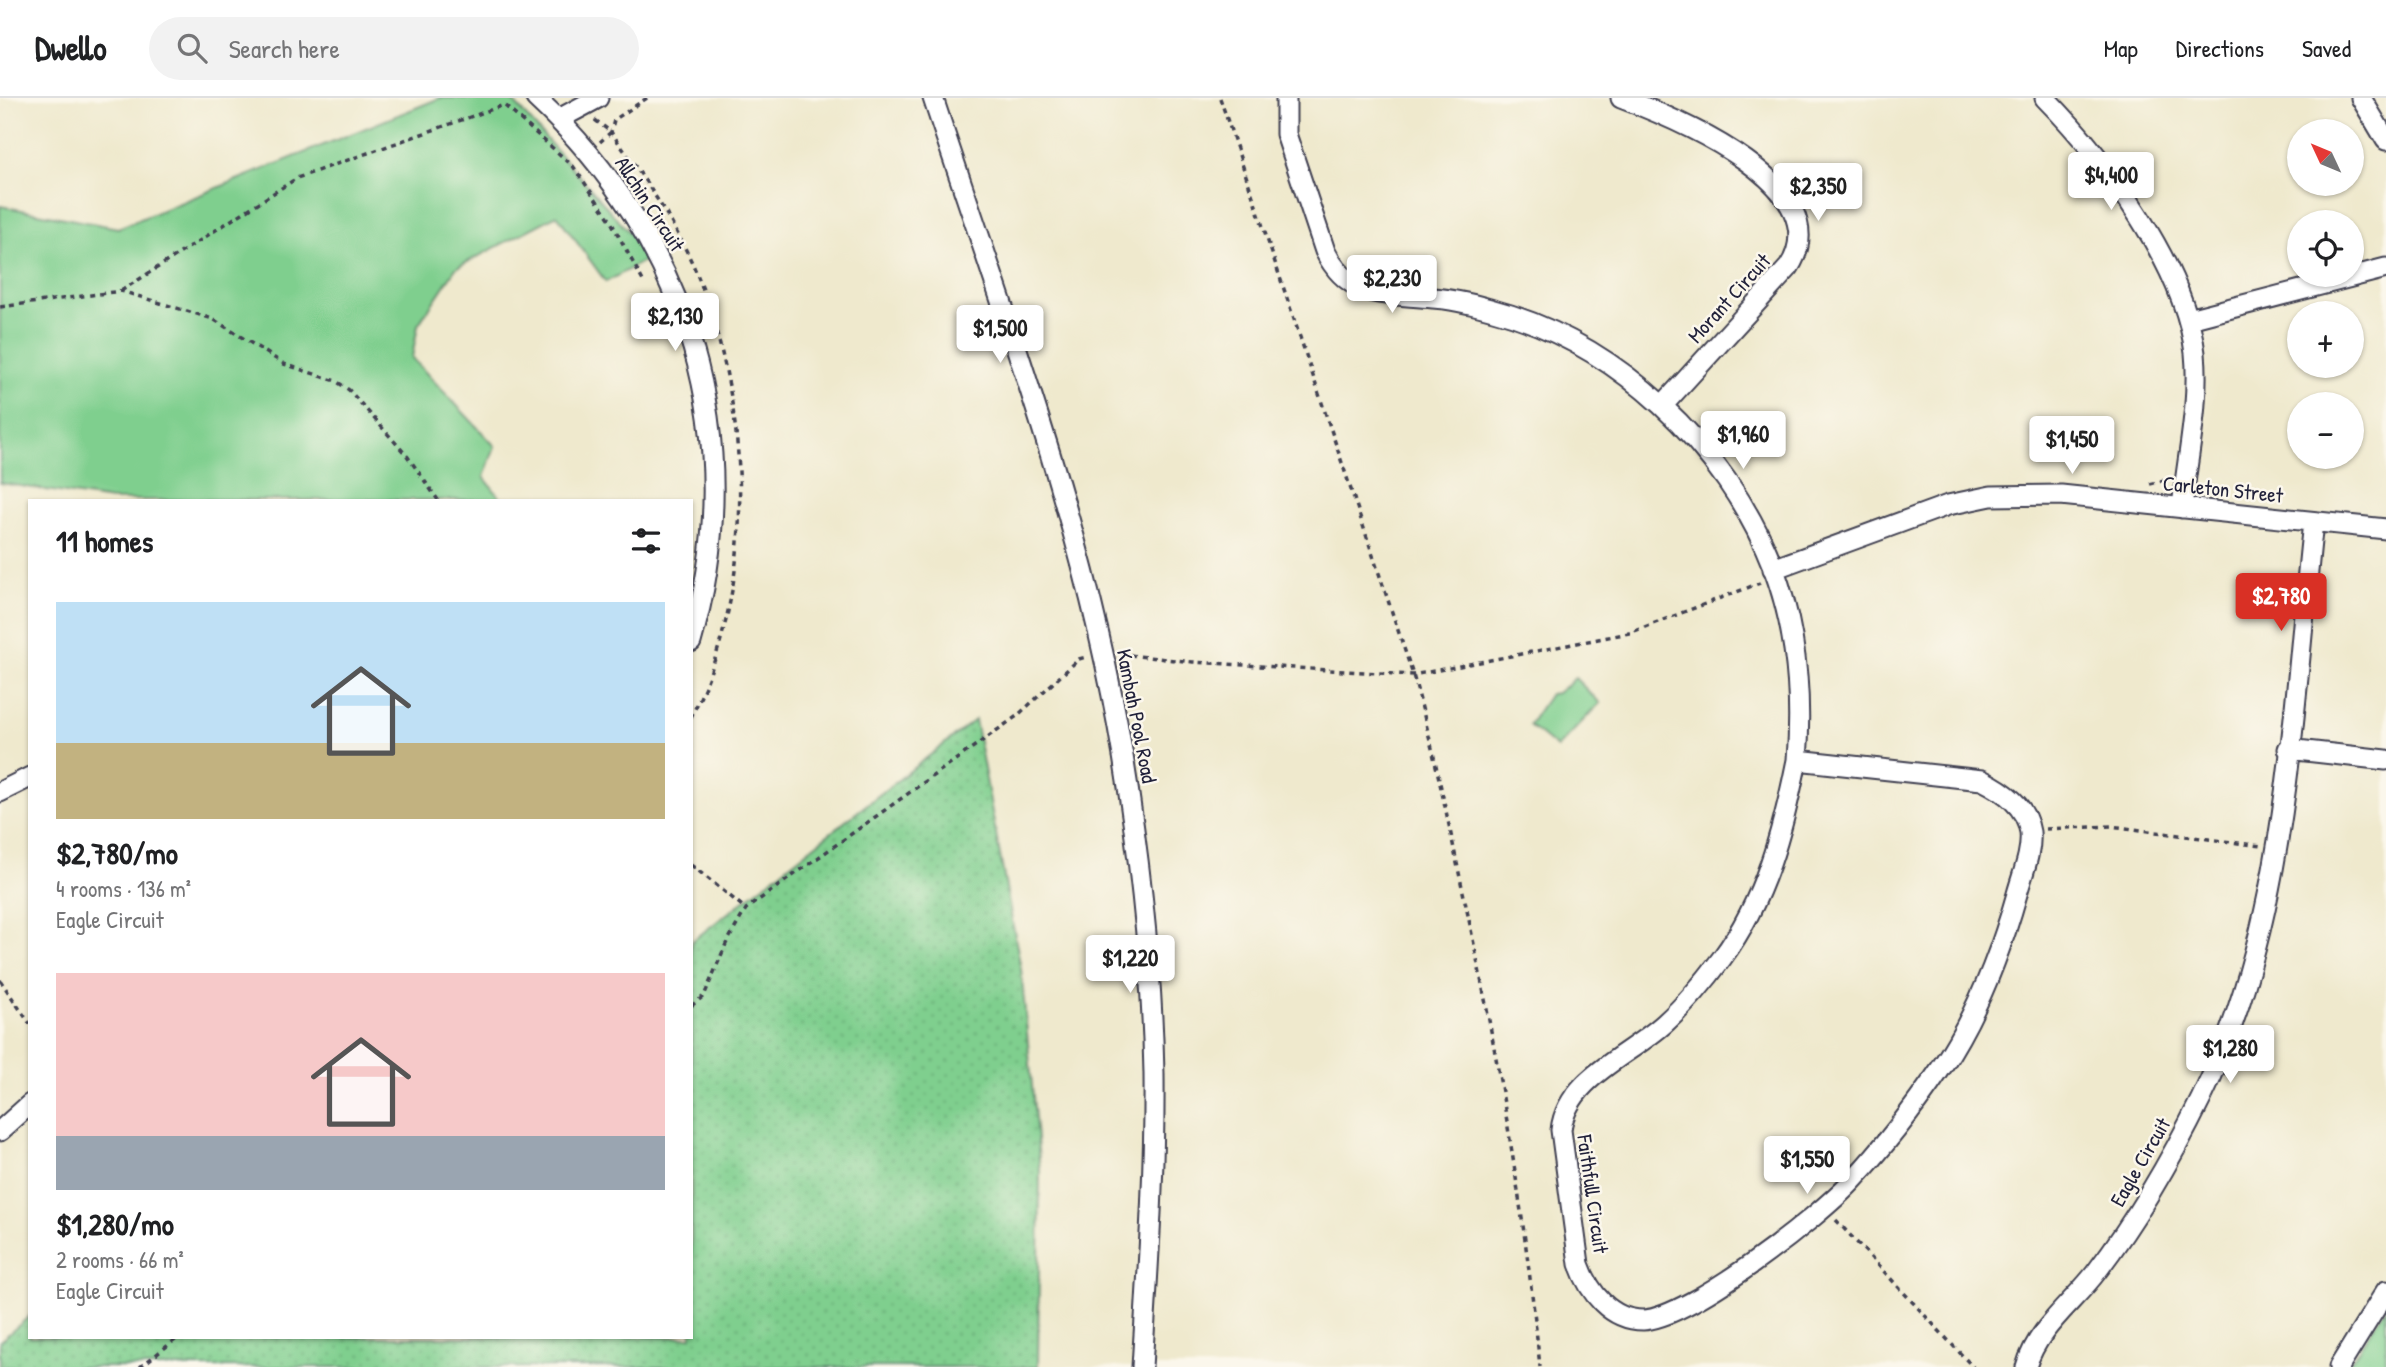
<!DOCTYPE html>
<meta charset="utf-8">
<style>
body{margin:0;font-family:"Patrick Hand",sans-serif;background:#f2f2f2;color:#202124;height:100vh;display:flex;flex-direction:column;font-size:26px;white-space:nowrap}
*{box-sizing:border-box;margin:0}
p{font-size:23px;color:#757577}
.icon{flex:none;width:38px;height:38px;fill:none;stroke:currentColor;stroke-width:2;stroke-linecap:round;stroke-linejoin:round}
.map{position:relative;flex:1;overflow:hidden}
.drawer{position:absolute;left:28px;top:401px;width:665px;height:840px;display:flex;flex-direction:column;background:#fff;border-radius:0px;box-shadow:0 2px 5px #0004}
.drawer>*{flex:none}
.needle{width:46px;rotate:314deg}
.fabs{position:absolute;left:2287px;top:21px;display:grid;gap:14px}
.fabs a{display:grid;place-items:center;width:77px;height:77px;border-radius:50%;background:#fff;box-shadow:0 2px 5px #0004;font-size:35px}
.price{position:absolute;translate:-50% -60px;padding:0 16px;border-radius:7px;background:#fff;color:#222;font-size:23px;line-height:46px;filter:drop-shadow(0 2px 4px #0008)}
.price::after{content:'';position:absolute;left:50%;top:42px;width:21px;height:16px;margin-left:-10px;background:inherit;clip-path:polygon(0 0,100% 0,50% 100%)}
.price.selected{background:#d93025;color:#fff}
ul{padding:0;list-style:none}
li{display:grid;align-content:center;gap:14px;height:371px;padding:0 28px}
li span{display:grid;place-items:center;height:217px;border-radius:0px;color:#555}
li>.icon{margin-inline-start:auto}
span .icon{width:126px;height:126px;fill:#fffc;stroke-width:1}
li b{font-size:30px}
h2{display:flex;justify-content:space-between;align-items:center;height:84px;padding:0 28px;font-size:30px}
header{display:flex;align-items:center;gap:42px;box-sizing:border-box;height:98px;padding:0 35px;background:#fff;border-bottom:2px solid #e0e0e0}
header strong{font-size:33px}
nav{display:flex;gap:38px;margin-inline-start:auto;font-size:24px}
.search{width:490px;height:63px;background:#f2f2f2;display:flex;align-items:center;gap:18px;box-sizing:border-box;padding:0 24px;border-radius:38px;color:#757577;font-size:26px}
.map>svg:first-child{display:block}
</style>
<header>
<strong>Dwello</strong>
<div class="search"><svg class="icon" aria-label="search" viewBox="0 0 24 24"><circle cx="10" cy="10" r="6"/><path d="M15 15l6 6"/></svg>Search here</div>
<nav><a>Map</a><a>Directions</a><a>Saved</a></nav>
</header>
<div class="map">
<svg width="2386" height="1269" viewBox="0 0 2386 1269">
<defs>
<pattern id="grass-dots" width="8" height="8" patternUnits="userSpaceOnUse" patternTransform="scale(1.75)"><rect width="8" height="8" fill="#7fcf8e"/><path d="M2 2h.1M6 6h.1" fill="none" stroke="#6db17b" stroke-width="1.8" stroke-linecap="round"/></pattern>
</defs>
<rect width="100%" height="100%" fill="#fbf7ec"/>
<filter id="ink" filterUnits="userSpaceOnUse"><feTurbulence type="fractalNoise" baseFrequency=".0143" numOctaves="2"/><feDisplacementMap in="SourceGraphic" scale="14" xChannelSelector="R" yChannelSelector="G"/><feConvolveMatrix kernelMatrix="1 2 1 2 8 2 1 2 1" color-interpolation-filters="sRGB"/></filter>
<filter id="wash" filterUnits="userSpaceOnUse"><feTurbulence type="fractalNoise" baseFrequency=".00686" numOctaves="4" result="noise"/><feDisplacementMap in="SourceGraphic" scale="28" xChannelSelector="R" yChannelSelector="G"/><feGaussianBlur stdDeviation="1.57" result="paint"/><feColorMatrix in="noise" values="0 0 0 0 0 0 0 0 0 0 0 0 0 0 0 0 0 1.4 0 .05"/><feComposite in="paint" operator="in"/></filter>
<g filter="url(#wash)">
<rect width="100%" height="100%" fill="#efe9cd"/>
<path fill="url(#grass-dots)" stroke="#507864" stroke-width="2" d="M 975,622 L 1021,871 L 1040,1073 L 1038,1269 L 0,1269 L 0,1243 L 30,1218 L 30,1239 L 691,1239 L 691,844 Z"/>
<path fill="#7fcf8e" stroke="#507864" stroke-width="2" d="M 440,0 L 510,0 L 651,159 L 606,184 L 557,117 L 456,170 L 418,227 L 412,260 L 495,348 L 484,379 L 502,402 L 111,402 L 0,385 L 0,108 L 118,130 Z
M 1575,580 L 1600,605 L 1557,650 L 1529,627 L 1550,596 L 1557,595 Z
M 2386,1209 L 2386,1269 L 2347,1269 Z"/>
</g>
<g filter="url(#ink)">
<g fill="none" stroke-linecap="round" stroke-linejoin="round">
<defs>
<path id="minor" d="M 536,0 C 689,142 750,342 691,544
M 933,0 C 1004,216 1086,432 1123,658 C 1140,762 1152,869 1154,976 C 1155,1074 1148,1171 1142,1269
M 1286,0 L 1286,36 L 1325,153 C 1349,202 1386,195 1433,200 C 1452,201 1472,206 1490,211 C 1616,244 1726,348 1773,469 C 1796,530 1802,598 1797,662 L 1982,682 C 2004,693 2026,708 2030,734 C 2032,755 2022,777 2017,796 C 2000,856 1976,918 1941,970 C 1914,1010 1885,1048 1852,1083 C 1819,1119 1690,1220 1643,1222 C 1610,1222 1589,1194 1579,1166 L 1561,1032 C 1567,980 1629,958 1665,925 C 1686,906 1705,883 1722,860 C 1765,802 1783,732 1797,662
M 1621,0 C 1677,21 1841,89 1789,169 L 1663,307
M 2045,0 C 2105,61 2185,169 2195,255 C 2200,305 2187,360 2182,410
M 2361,0 L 2386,42
M 559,21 L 598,0
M 2189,221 L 2386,170
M 1773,471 L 1948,407 L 1991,398 L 2061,397 L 2386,431
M 2288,651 L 2386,662
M 0,694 L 30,679
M 0,1033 L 30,1006
M 2026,1269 C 2037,1230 2074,1204 2097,1173 C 2138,1119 2171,1062 2201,1001 C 2288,824 2292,617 2313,424
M 2339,1269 L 2386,1193"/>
</defs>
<use href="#minor" stroke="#414051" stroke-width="23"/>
<path stroke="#414051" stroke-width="3.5" stroke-dasharray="5 5" stroke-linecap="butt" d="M 647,0 L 614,22 L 611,34 C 646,83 681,132 702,189 C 751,324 757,488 691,619
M 1220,0 L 1413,577 C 1433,647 1447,718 1462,789 C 1496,947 1524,1108 1540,1269
M 595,22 L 611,34 L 600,44
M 121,193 L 297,80 L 504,7 L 573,68 L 609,120 L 643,183
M 0,209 L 121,193 L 213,221 L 284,266 L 336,283 L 349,292 L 408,359 L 438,402
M 2150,386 L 2166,382
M 1120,556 L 1193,564 L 1413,577 L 1629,535 L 1760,485
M 2046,731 L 2111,728 L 2261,748
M 691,767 L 746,811
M 0,882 L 30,926
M 691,908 L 704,898 L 726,846 L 746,811 L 1017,618 L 1079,561 L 1086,559
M 1836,1122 L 1973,1269
M 140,1269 L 179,1239"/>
<use href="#minor" stroke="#fff" stroke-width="19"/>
</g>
</g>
<g text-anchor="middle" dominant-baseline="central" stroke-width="5" stroke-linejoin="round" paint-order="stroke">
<g font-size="21" fill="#22223b" stroke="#fbf7ec">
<text transform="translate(650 106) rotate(57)">Allchin Circuit</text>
<text transform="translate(1729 200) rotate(-48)">Morant Circuit</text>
<text transform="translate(2223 391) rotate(6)">Carleton Street</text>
<text transform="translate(1137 618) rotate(79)">Kambah Pool Road</text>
<text transform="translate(2140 1064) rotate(-60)">Eagle Circuit</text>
<text transform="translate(1593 1096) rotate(82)">Faithfull Circuit</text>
</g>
</g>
</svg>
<div class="fabs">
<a><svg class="needle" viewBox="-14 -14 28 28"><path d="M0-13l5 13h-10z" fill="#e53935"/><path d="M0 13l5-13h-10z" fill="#757577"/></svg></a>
<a><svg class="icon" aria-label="locate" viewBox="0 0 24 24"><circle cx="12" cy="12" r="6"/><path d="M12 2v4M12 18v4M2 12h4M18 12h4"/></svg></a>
<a>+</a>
<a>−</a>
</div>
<b class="price" style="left:2111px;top:114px">$4,400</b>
<b class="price" style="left:1818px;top:125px">$2,350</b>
<b class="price" style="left:1392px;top:217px">$2,230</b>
<b class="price" style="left:675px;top:255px">$2,130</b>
<b class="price" style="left:1000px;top:267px">$1,500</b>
<b class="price" style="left:1743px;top:373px">$1,960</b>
<b class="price" style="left:2072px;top:378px">$1,450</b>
<b class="price selected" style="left:2281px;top:535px">$2,780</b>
<b class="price" style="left:1130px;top:897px">$1,220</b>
<b class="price" style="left:2230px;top:987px">$1,280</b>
<b class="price" style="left:1807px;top:1098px">$1,550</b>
<section class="drawer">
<h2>11 homes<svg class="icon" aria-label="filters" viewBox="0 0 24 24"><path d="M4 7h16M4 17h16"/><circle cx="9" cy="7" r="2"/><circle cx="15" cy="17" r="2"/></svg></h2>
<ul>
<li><span style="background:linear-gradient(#bfe0f5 65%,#c2b280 0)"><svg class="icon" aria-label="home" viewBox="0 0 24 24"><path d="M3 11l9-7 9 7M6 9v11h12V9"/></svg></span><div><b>$2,780/mo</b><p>4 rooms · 136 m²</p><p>Eagle Circuit</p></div></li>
<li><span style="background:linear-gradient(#f6c9c9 75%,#9aa5b1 0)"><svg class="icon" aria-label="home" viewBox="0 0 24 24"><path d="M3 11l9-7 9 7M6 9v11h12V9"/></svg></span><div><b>$1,280/mo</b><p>2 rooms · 66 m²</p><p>Eagle Circuit</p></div></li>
</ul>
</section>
</div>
